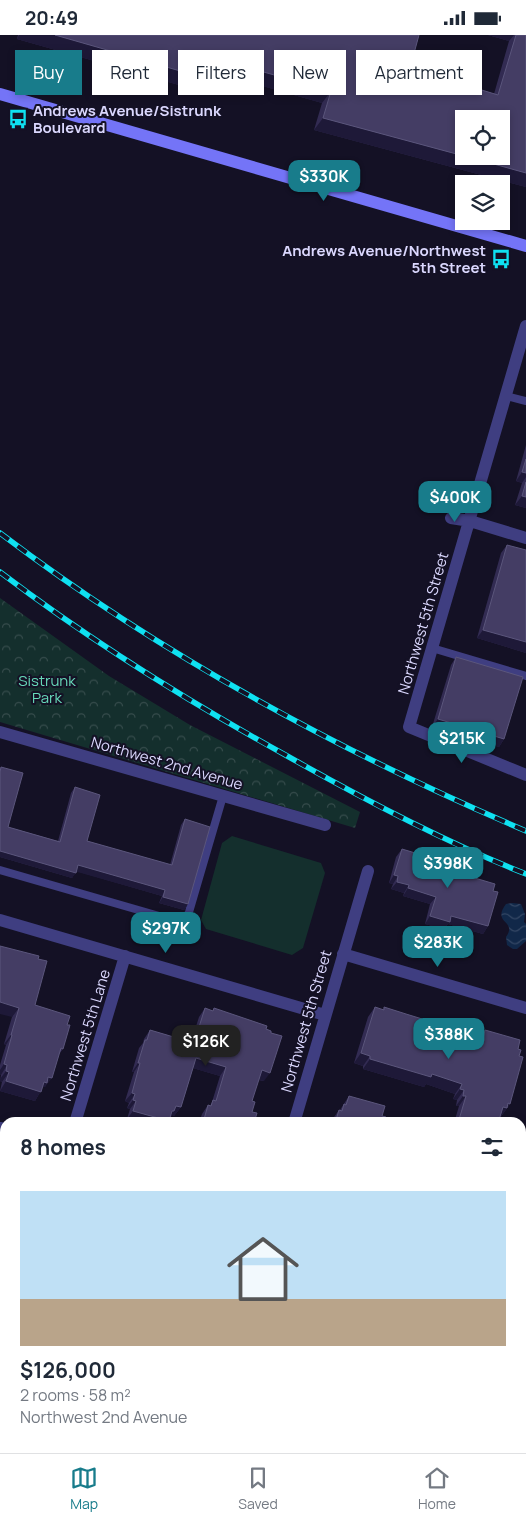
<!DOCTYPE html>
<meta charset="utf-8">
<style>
body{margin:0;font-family:Manrope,sans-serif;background:#f2f2f3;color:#1f2937;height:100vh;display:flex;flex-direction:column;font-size:19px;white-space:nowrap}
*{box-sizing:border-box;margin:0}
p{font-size:16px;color:#747a83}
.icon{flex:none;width:28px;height:28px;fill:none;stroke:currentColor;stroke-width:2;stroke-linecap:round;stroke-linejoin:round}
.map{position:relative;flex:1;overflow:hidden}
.sheet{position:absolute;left:0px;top:1082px;width:526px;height:336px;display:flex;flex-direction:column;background:#fff;border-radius:15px 15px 0 0;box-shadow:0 2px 8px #0003}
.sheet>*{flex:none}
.top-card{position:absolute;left:15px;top:15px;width:496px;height:45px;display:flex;gap:10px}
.tools{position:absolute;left:455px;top:75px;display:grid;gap:10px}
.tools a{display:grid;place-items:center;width:55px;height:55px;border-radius:0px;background:#fff;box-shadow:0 2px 8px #0003;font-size:25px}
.price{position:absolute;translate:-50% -42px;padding:0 11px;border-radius:10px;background:#187c8b;color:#fff;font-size:16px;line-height:32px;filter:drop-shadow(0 1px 2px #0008)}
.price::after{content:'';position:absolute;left:50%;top:30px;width:15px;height:11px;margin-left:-8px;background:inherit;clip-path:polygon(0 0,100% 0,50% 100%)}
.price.selected{background:#222;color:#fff}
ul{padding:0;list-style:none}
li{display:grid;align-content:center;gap:10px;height:265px;padding:0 20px}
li+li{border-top:1px solid #e0e1e3}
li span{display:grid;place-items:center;height:155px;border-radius:0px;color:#555}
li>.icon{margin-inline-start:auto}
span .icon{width:90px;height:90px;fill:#fffc;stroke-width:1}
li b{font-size:21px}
h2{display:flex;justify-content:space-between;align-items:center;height:60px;padding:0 20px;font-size:21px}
.pill{padding:0 18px;border-radius:0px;background:#fff;box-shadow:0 2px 8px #0003;font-size:18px;line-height:45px}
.pill.selected{background:#187c8b;color:#fff}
.status{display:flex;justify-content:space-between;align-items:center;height:35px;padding:0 25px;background:#fff;direction:ltr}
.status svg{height:14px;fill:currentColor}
.tabs{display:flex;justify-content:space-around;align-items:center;height:70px;border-top:1px solid #e0e1e3;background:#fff;font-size:14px;color:#747a83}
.tabs a{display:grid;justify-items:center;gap:2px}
.tabs .selected{color:#187c8b}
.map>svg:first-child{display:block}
</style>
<div class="status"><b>20:49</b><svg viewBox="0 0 49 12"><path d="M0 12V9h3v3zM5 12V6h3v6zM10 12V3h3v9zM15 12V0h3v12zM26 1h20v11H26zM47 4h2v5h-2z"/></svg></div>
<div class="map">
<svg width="526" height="1418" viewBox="0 0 526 1418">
<defs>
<pattern id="forest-crowns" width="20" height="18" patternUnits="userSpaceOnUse" patternTransform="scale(1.25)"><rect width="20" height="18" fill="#142f2d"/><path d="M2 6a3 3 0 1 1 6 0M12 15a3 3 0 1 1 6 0" fill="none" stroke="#364c4c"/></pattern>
<pattern id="water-waves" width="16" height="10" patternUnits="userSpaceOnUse" patternTransform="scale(1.25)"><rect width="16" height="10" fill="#112849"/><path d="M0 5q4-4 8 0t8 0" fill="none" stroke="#334664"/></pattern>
</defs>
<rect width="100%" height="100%" fill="#141125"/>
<path fill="url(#forest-crowns)" d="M 0,563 L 109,641 L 190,690 L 360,777 L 355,793 L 0,687 Z"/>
<path fill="#142f2d" d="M 232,801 L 321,828 L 325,838 L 303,913 L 292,920 L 206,894 L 201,885 L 222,808 Z"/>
<path fill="url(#water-waves)" d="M 512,868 L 521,869 L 525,879 L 524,887 L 526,889 L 526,906 L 517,914 L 513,914 L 507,910 L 506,902 C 518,885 491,889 506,869 Z"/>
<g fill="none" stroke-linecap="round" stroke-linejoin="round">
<path stroke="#3f3e81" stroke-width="8" d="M 506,361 L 526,366
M 432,613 L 526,641
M 0,835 L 180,887 L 186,883 L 189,877 L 223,761"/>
<path stroke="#3f3e81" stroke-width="12" d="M 526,291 L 409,692 L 526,740
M 451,483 L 470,486 L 526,503
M 0,697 L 325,790
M 0,885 L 325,980
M 343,919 L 526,973
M 75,1088 L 125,921
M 294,1088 L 368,836
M 0,1093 L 5,1094
M 521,1204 L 526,1187
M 0,1272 L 5,1274
M 0,1342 L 5,1325
M 486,1414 L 500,1418
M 196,1418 L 198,1414
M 461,1418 L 462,1414"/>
<path stroke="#7474f7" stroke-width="12" d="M 0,59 L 526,211"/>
<defs>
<path id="rail" d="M 0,498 C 161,620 341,717 526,796
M 0,537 C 91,606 189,667 289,722 C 365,765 445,807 526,839"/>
</defs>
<use href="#rail" stroke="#0fe1f1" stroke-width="5.5"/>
<use href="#rail" stroke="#141125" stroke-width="4" stroke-dasharray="11" stroke-linecap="butt"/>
</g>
<path fill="#322b52" d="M 18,0 L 419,0 L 410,33 L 494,59 L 509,6 L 488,0 L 526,0 L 526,152 L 314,95 L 322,68 L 218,38 L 207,58 L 17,4 Z
M 526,410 L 526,473 L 515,470 L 522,448 L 516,446 Z
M 507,510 L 526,618 L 477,603 L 501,518 Z
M 456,622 L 504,704 L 499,712 L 432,692 L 451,630 Z
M 1,732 L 8,792 L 58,806 L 71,758 L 75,752 L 87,806 L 170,830 L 181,790 L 185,784 L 188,869 L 184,875 L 159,868 L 162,861 L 76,836 L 72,843 L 0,822 L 0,734 Z
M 402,814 L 434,827 L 468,841 L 493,856 L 488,891 L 483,899 L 448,889 L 444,894 L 425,889 L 430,869 L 403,861 L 404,858 L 391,854 L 393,849 L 389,848 L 396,822 Z
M 38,924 L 35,970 L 67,990 L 63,1014 L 59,1019 L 45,1052 L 43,1052 L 35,1066 L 0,1056 L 2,1047 L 0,1046 L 1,1040 L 0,1040 L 0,1030 L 6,1010 L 4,1009 L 12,982 Z
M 375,972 L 383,975 L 384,972 L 444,994 L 479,1004 L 485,995 L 518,1014 L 519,1021 L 510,1069 L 500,1083 L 498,1088 L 454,1088 L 459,1071 L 456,1071 L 457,1065 L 453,1064 L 455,1059 L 426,1049 L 424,1052 L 363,1034 L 363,1031 L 354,1028 L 368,982 Z
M 205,973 L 213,976 L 214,973 L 266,994 L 264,1046 L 258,1045 L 252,1066 L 252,1077 L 254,1088 L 199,1088 L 202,1079 L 208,1070 L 210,1071 L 212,1067 L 220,1041 L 193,1033 L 181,1072 L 174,1081 L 172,1080 L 168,1088 L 138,1088 L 127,1084 L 130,1074 L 127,1073 L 129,1068 L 125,1066 L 134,1037 L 132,1037 L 139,1013 L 143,1008 L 144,1004 L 150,995 L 191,1007 L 199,982 Z
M 349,1061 L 382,1081 L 384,1087 L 385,1088 L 331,1088 L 332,1085 L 339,1075 L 340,1075 Z
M 526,1354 L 526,1379 L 521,1378 L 521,1372 Z
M 105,1414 L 162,1414 L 161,1418 L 104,1418 Z
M 278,1414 L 409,1414 L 420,1418 L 276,1418 Z"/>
<path fill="#1e1938" d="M 19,0 L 55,0 L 215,46 L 207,58 L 17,4 Z
M 488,0 L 514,0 L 509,6 Z
M 221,25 L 331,56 L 322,68 L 213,37 Z
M 323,83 L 526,138 L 526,152 L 314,95 Z
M 522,437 L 526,438 L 526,442 L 522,448 L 516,446 Z
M 522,461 L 526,462 L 526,473 L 515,470 Z
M 483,595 L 526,607 L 526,618 L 477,603 Z
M 438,684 L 504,704 L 499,712 L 432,692 Z
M 0,816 L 76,838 L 72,843 L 0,822 Z
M 78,830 L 165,855 L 162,861 L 74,836 Z
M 394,840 L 398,841 L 393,849 L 389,848 Z
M 397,847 L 409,850 L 404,858 L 391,854 Z
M 408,853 L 436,862 L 430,869 L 403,861 Z
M 163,862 L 188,869 L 184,875 L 159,868 Z
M 430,881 L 451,881 L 488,891 L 483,899 L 448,889 L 444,894 L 425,889 Z
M 0,967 L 19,973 L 12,982 L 0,979 Z
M 11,1000 L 12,1000 L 6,1010 L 4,1009 Z
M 361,1018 L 370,1021 L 363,1031 L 354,1028 Z
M 196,1023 L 226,1032 L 220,1041 L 189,1032 Z
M 370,1024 L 432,1039 L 462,1049 L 455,1059 L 426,1049 L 424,1052 L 363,1034 Z
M 138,1028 L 140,1028 L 134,1037 L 132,1037 Z
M 4,1029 L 7,1030 L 1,1040 L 0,1040 L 0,1035 Z
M 262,1035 L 270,1038 L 264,1046 L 255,1044 Z
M 6,1036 L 9,1037 L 2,1047 L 0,1046 L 0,1044 Z
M 48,1042 L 52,1043 L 45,1052 L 43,1052 L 35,1066 L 0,1056 L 6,1046 Z
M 460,1054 L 464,1055 L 457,1065 L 453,1064 Z
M 132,1058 L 135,1059 L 129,1068 L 125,1066 Z
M 463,1061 L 466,1061 L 459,1071 L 456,1071 Z
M 133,1065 L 136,1066 L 130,1074 L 127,1073 Z
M 508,1068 L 510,1069 L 500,1083 L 503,1072 Z
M 176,1071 L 181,1072 L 174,1081 L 172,1080 L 168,1085 L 166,1084 Z
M 133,1076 L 169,1086 L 168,1088 L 138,1088 L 127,1084 Z
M 4,1230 L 5,1230 L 5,1242 L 0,1240 L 0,1233 Z
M 526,1369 L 526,1379 L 521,1378 L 521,1375 Z"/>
<path fill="#443d64" stroke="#5b567c" d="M 55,0 L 419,0 L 410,33 L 498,60 L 516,0 L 526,0 L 526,138 L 465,121 L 501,121 L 501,84 L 464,84 L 464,121 L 323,83 L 331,56 L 221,25 L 215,46 Z
M 526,424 L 526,438 L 522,437 Z
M 526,447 L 526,462 L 522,461 Z
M 507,510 L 526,515 L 526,607 L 483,595 Z
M 456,622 L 523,642 L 504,704 L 438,684 Z
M 1,732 L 23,738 L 8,792 L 60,807 L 75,752 L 100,760 L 87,806 L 172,830 L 185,784 L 210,792 L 188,869 L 163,862 L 165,855 L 78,830 L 76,838 L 0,816 L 0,737 Z
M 402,814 L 435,824 L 434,827 L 469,837 L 468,841 L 495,849 L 493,856 L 498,857 L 488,891 L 451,881 L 450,887 L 430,881 L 436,862 L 408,853 L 409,850 L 397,847 L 398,841 L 394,840 Z
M 0,911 L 39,921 L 38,924 L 47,926 L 35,970 L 70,981 L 67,990 L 70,990 L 63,1014 L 61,1013 L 52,1043 L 48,1042 L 47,1048 L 44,1047 L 41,1057 L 6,1046 L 9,1037 L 6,1036 L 7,1030 L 4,1029 L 12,1000 L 11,1000 L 19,973 L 0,967 Z
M 375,972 L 384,975 L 384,972 L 406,979 L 445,991 L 444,994 L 480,1004 L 480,1003 L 483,1004 L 485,995 L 520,1005 L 518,1014 L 521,1015 L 519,1021 L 523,1022 L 510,1069 L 508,1068 L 507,1073 L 503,1072 L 498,1088 L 458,1088 L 466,1061 L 463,1061 L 464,1055 L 460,1054 L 462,1049 L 432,1039 L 431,1042 L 370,1024 L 370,1021 L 361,1018 Z
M 205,973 L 213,976 L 214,973 L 267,991 L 266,994 L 271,996 L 271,998 L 282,1001 L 270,1038 L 262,1035 L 252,1066 L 255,1067 L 252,1077 L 257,1078 L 254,1088 L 203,1088 L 208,1070 L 211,1071 L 213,1065 L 216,1066 L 226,1032 L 196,1023 L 181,1072 L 176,1071 L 174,1076 L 172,1076 L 169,1086 L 133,1076 L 136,1066 L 133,1065 L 135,1059 L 132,1058 L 140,1028 L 138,1028 L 145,1005 L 147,1005 L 150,995 L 194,1008 Z
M 349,1061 L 385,1071 L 382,1081 L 386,1082 L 384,1087 L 385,1088 L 335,1088 L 339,1075 L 342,1076 L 344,1069 L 346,1070 Z
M 0,1184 L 5,1185 L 5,1230 L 4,1230 L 3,1234 L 0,1233 Z
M 30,1414 L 54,1414 L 68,1418 L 25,1418 L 26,1416 L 29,1417 Z
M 109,1414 L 162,1414 L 161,1418 L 107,1418 Z
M 240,1414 L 242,1414 L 258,1418 L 239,1418 Z
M 283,1414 L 379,1414 L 383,1415 L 384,1414 L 409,1414 L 421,1417 L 420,1418 L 281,1418 Z"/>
<defs>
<symbol id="bus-bare" viewBox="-9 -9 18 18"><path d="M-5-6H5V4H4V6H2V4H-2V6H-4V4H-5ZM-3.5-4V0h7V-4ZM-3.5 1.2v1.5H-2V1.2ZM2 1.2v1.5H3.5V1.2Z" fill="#0fe1f1" stroke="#141125" stroke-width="2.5" paint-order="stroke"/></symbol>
</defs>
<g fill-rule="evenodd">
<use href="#bus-bare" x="4" y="70" width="28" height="28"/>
<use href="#bus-bare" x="487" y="210" width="28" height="28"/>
</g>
<g text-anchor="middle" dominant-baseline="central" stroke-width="4" stroke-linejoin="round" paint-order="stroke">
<g font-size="15" font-weight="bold" fill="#dad7fd" stroke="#141125" text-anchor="start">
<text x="33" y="75">Andrews Avenue/Sistrunk<tspan x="33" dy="17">Boulevard</tspan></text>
<text x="486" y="215" text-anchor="end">Andrews Avenue/Northwest<tspan x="486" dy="17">5th Street</tspan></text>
</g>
<g font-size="15" fill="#dad7fd" stroke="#141125">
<text transform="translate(423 588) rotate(-74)">Northwest 5th Street</text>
<text transform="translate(167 728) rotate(16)">Northwest 2nd Avenue</text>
<text transform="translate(306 986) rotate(-74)">Northwest 5th Street</text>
<text transform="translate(85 1000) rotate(-73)">Northwest 5th Lane</text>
</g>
<g font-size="15" fill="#67d9b9" stroke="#141125">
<text x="47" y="645">Sistrunk<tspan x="47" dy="17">Park</tspan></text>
</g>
</g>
</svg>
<div class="tools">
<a><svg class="icon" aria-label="locate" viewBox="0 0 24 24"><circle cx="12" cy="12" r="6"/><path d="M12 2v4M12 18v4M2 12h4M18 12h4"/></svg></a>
<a><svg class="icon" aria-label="layers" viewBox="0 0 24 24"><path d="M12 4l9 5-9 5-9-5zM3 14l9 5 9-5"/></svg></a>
</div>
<b class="price" style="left:324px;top:167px">$330K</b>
<b class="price" style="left:455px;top:488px">$400K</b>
<b class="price" style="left:462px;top:729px">$215K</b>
<b class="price" style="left:448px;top:854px">$398K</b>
<b class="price" style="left:166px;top:919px">$297K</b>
<b class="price" style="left:438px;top:933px">$283K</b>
<b class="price" style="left:449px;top:1025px">$388K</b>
<b class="price selected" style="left:206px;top:1032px">$126K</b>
<div class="top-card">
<a class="pill selected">Buy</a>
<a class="pill">Rent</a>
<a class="pill">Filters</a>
<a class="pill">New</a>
<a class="pill">Apartment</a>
</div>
<section class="sheet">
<h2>8 homes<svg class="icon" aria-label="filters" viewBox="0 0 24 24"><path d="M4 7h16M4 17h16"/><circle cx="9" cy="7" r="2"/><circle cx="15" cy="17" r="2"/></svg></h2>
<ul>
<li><span style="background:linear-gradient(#bfe0f5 70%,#b9a48a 0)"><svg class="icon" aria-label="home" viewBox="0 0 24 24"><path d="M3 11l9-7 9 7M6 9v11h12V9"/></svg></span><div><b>$126,000</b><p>2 rooms · 58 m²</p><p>Northwest 2nd Avenue</p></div></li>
</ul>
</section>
</div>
<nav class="tabs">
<a class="selected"><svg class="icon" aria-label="map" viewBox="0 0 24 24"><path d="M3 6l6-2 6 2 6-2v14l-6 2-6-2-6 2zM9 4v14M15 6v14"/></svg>Map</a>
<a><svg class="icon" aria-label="saved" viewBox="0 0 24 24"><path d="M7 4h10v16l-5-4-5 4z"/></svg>Saved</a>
<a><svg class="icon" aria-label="home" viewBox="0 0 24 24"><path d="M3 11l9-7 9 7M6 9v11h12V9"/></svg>Home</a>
</nav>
